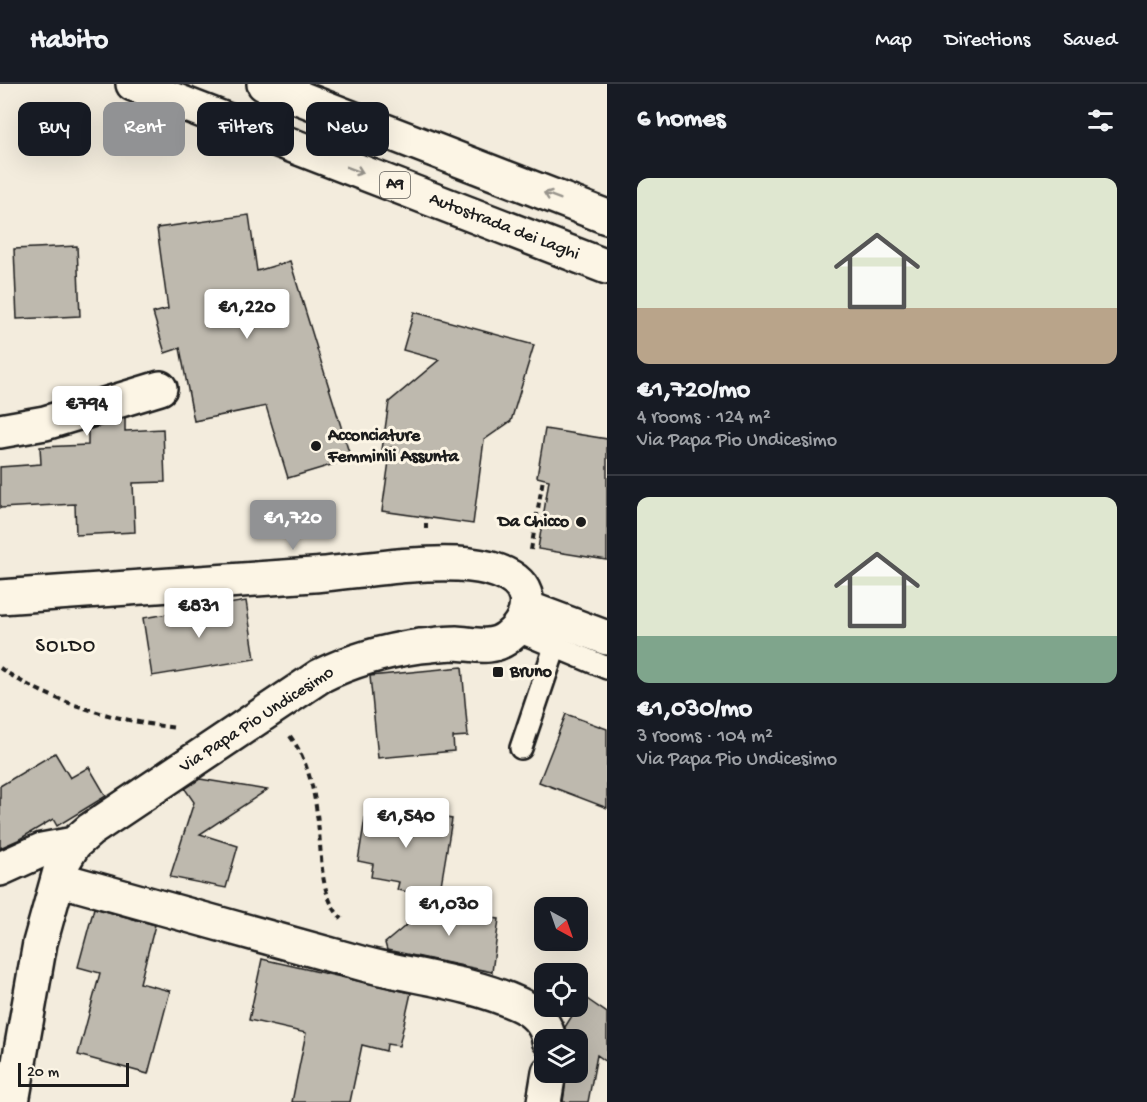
<!DOCTYPE html>
<meta charset="utf-8">
<style>
body{margin:0;font-family:"Gochi Hand",sans-serif;background:#20242c;color:#f1f3f6;height:100vh;display:flex;flex-direction:column;font-size:22px;white-space:nowrap}
*{box-sizing:border-box;margin:0}
p{font-size:20px;color:#9ea1a6}
.icon{flex:none;width:33px;height:33px;fill:none;stroke:currentColor;stroke-width:2;stroke-linecap:round;stroke-linejoin:round}
.map{position:relative;flex:1;overflow:hidden}
.sheet{display:flex;flex-direction:column;background:#171b24;width:540px}
.sheet>*{flex:none}
.banner{position:absolute;left:18px;top:18px;width:498px;height:54px;display:flex;gap:12px}
.needle{width:39px;rotate:140deg}
.fabs{position:absolute;left:534px;top:813px;display:grid;gap:12px}
.fabs a{display:grid;place-items:center;width:54px;height:54px;border-radius:12px;background:#171b24;box-shadow:0 6px 24px #0002;font-size:30px}
.scale{position:absolute;left:18px;bottom:15px;width:111px;box-sizing:border-box;padding-left:6px;border:3px solid #1c1c1c;border-top:0;font-size:16px;line-height:21px;white-space:nowrap;color:#1c1c1c;-webkit-text-stroke:4px #fcf5e5;paint-order:stroke}
.price{position:absolute;translate:-50% -51px;padding:0 14px;border-radius:6px;background:#fff;color:#222;font-size:20px;line-height:39px;filter:drop-shadow(0 2px 3px #0008)}
.price::after{content:'';position:absolute;left:50%;top:36px;width:18px;height:14px;margin-left:-9px;background:inherit;clip-path:polygon(0 0,100% 0,50% 100%)}
.price.active{background:#919294;color:#fff}
ul{padding:0;list-style:none}
li{display:grid;align-content:center;gap:12px;height:318px;padding:0 30px}
li+li{border-top:2px solid #363941}
li span{display:grid;place-items:center;height:186px;border-radius:12px;color:#555}
li>.icon{margin-inline-start:auto}
span .icon{width:108px;height:108px;fill:#fffc;stroke-width:1}
li b{font-size:26px}
h2{display:flex;justify-content:space-between;align-items:center;height:72px;padding:0 30px;font-size:26px}
.chip{padding:0 21px;border-radius:12px;background:#171b24;box-shadow:0 6px 24px #0002;font-size:21px;line-height:54px}
.chip.active{background:#919294;color:#fff}
header{display:flex;align-items:center;gap:36px;box-sizing:border-box;height:84px;padding:0 30px;background:#171b24;border-bottom:2px solid #363941}
header strong{font-size:28px}
nav{display:flex;gap:33px;margin-inline-start:auto;font-size:21px}
main{display:flex;flex:1;min-height:0}
.map>svg:first-child{display:block}
</style>
<header>
<strong>Habito</strong>
<nav><a>Map</a><a>Directions</a><a>Saved</a></nav>
</header>
<main>
<div class="map">
<svg width="607" height="1018" viewBox="0 0 607 1018">
<rect width="100%" height="100%" fill="#f3ecdd"/>
<filter id="ink" filterUnits="userSpaceOnUse"><feTurbulence type="fractalNoise" baseFrequency=".0167" numOctaves="2"/><feDisplacementMap in="SourceGraphic" scale="12" xChannelSelector="R" yChannelSelector="G"/><feConvolveMatrix kernelMatrix="1 2 1 2 8 2 1 2 1" color-interpolation-filters="sRGB"/></filter>
<g filter="url(#ink)">
<path fill="#beb9ae" stroke="#1c1c1c" stroke-width="1.5" d="M 249,131 L 257,187 L 290,177 L 351,375 L 288,394 L 266,322 L 194,337 L 180,264 L 165,269 L 153,229 L 168,225 L 157,144 Z
M 77,162 L 80,232 L 17,235 L 14,165 Z
M 414,228 L 534,261 L 511,337 L 484,356 L 473,440 L 382,427 L 391,363 L 382,366 L 389,318 L 439,276 L 403,266 Z
M 125,334 L 125,347 L 163,345 L 165,398 L 133,399 L 135,448 L 76,451 L 75,420 L 0,424 L 0,383 L 41,380 L 40,363 L 88,361 L 88,346 Z
M 545,345 L 607,355 L 607,476 L 538,465 L 549,396 L 537,393 Z
M 246,517 L 255,575 L 152,592 L 143,534 Z
M 462,583 L 468,652 L 453,653 L 454,667 L 378,674 L 370,592 Z
M 566,630 L 607,645 L 607,724 L 539,698 Z
M 55,669 L 70,694 L 89,683 L 106,712 L 57,742 L 53,735 L 18,756 L 0,764 L 0,702 Z
M 200,695 L 267,706 L 200,750 L 238,762 L 226,804 L 170,793 L 194,718 L 185,705 Z
M 367,722 L 452,735 L 439,813 L 397,806 L 399,798 L 371,793 L 373,780 L 358,777 Z
M 435,817 L 474,822 L 473,832 L 499,835 L 492,888 L 387,866 L 385,859 Z
M 94,824 L 155,841 L 140,899 L 170,907 L 148,990 L 78,971 L 100,889 L 78,883 Z
M 262,875 L 411,909 L 399,962 L 387,960 L 386,967 L 362,961 L 350,1018 L 292,1018 L 306,949 L 249,936 Z
M 584,913 L 607,929 L 607,978 L 597,971 L 588,1018 L 563,1018 L 567,988 L 578,988 L 578,956 L 567,956 L 565,943 Z"/>
<g fill="none" stroke-linecap="round" stroke-linejoin="round">
<defs>
<path id="lane" d="M 516,546 L 607,584
M 521,664 L 555,563"/>
<path id="street" d="M 0,347 L 45,339 L 160,304
M 0,513 C 104,506 209,498 313,491 C 361,487 410,478 458,480 C 480,481 521,487 526,514 C 529,529 520,544 508,553 C 492,566 475,560 456,559 C 444,559 432,561 420,562 C 385,567 352,576 320,592 L 90,746 L 74,760 L 62,780 L 40,859 L 12,1018
M 527,524 L 607,554
M 0,785 L 42,766 L 74,760
M 58,795 C 160,823 262,852 364,880 C 415,893 470,898 518,920 C 534,927 546,938 549,956
M 544,1018 L 549,988"/>
<path id="highway" d="M 133,0 L 607,183
M 264,0 L 607,133"/>
</defs>
<use href="#lane" stroke="#1c1c1c" stroke-width="26"/>
<use href="#street" stroke="#1c1c1c" stroke-width="38"/>
<use href="#highway" stroke="#1c1c1c" stroke-width="38"/>
<path stroke="#1c1c1c" stroke-width="4" stroke-dasharray="6 4.5" stroke-linecap="butt" d="M 426,445 L 426,433
M 531,466 L 543,395
M 0,584 C 49,618 117,637 177,644
M 290,652 C 310,679 316,715 319,748 C 322,778 320,812 342,835"/>
<use href="#lane" stroke="#fcf5e5" stroke-width="21"/>
<use href="#street" stroke="#fcf5e5" stroke-width="33"/>
<use href="#highway" stroke="#fcf5e5" stroke-width="33"/>
</g>
<defs><path id="oneway-shaft" d="M-6 0H5M1.5-3L5.5 0L1.5 3" fill="none" stroke-width="1.6" stroke-linecap="round" stroke-linejoin="round" transform="scale(1.5)"/></defs>
<g stroke="#97938b">
<use href="#oneway-shaft" transform="translate(355 86) rotate(21)"/>
<use href="#oneway-shaft" transform="translate(552 112) rotate(-159)"/>
</g>
</g>
<g fill="#1c1c1c" stroke="#fcf5e5" stroke-width="2">
<circle cx="316" cy="362" r="6"/>
<circle cx="581" cy="438" r="6"/>
<rect x="492" y="582" width="12" height="12" rx="3"/>
</g>
<g text-anchor="middle" dominant-baseline="central" stroke-width="6" stroke-linejoin="round" paint-order="stroke">
<rect fill="#fcf5e5" stroke="#5f5d58" stroke-width="1.5" x="380" y="88" width="30" height="26" rx="4.5"/>
<g font-size="16" font-weight="bold" fill="#1c1c1c">
<text x="395" y="101">A9</text>
</g>
<g font-size="18" fill="#1c1c1c" stroke="#fcf5e5">
<text transform="translate(504 143) rotate(21)">Autostrada dei Laghi</text>
<text transform="translate(257 636) rotate(-33)">Via Papa Pio Undicesimo</text>
</g>
<g font-size="18" font-weight="bold" fill="#1c1c1c" stroke="#fcf5e5" text-anchor="start">
<text x="328" y="352">Acconciature<tspan x="328" dy="21">Femminili Assunta</tspan></text>
<text x="569" y="438" text-anchor="end">Da Chicco</text>
<text x="510" y="588">Bruno</text>
</g>
<g font-size="20" letter-spacing="1.5" fill="#1c1c1c" stroke="#fcf5e5">
<text x="66" y="563">SOLDO</text>
</g>
</g>
</svg>
<div class="fabs">
<a><svg class="needle" viewBox="-14 -14 28 28"><path d="M0-13l5 13h-10z" fill="#e53935"/><path d="M0 13l5-13h-10z" fill="#9ea1a6"/></svg></a>
<a><svg class="icon" aria-label="locate" viewBox="0 0 24 24"><circle cx="12" cy="12" r="6"/><path d="M12 2v4M12 18v4M2 12h4M18 12h4"/></svg></a>
<a><svg class="icon" aria-label="layers" viewBox="0 0 24 24"><path d="M12 4l9 5-9 5-9-5zM3 14l9 5 9-5"/></svg></a>
</div>
<div class="scale">20 m</div>
<b class="price" style="left:247px;top:256px">€1,220</b>
<b class="price" style="left:87px;top:353px">€794</b>
<b class="price active" style="left:293px;top:467px">€1,720</b>
<b class="price" style="left:199px;top:555px">€831</b>
<b class="price" style="left:406px;top:765px">€1,540</b>
<b class="price" style="left:449px;top:853px">€1,030</b>
<div class="banner">
<a class="chip">Buy</a>
<a class="chip active">Rent</a>
<a class="chip">Filters</a>
<a class="chip">New</a>
</div>
</div>
<section class="sheet">
<h2>6 homes<svg class="icon" aria-label="filters" viewBox="0 0 24 24"><path d="M4 7h16M4 17h16"/><circle cx="9" cy="7" r="2"/><circle cx="15" cy="17" r="2"/></svg></h2>
<ul>
<li><span style="background:linear-gradient(#dfe7d0 70%,#b9a48a 0)"><svg class="icon" aria-label="home" viewBox="0 0 24 24"><path d="M3 11l9-7 9 7M6 9v11h12V9"/></svg></span><div><b>€1,720/mo</b><p>4 rooms · 124 m²</p><p>Via Papa Pio Undicesimo</p></div></li>
<li><span style="background:linear-gradient(#dfe7d0 75%,#7fa58c 0)"><svg class="icon" aria-label="home" viewBox="0 0 24 24"><path d="M3 11l9-7 9 7M6 9v11h12V9"/></svg></span><div><b>€1,030/mo</b><p>3 rooms · 104 m²</p><p>Via Papa Pio Undicesimo</p></div></li>
</ul>
</section>
</main>
